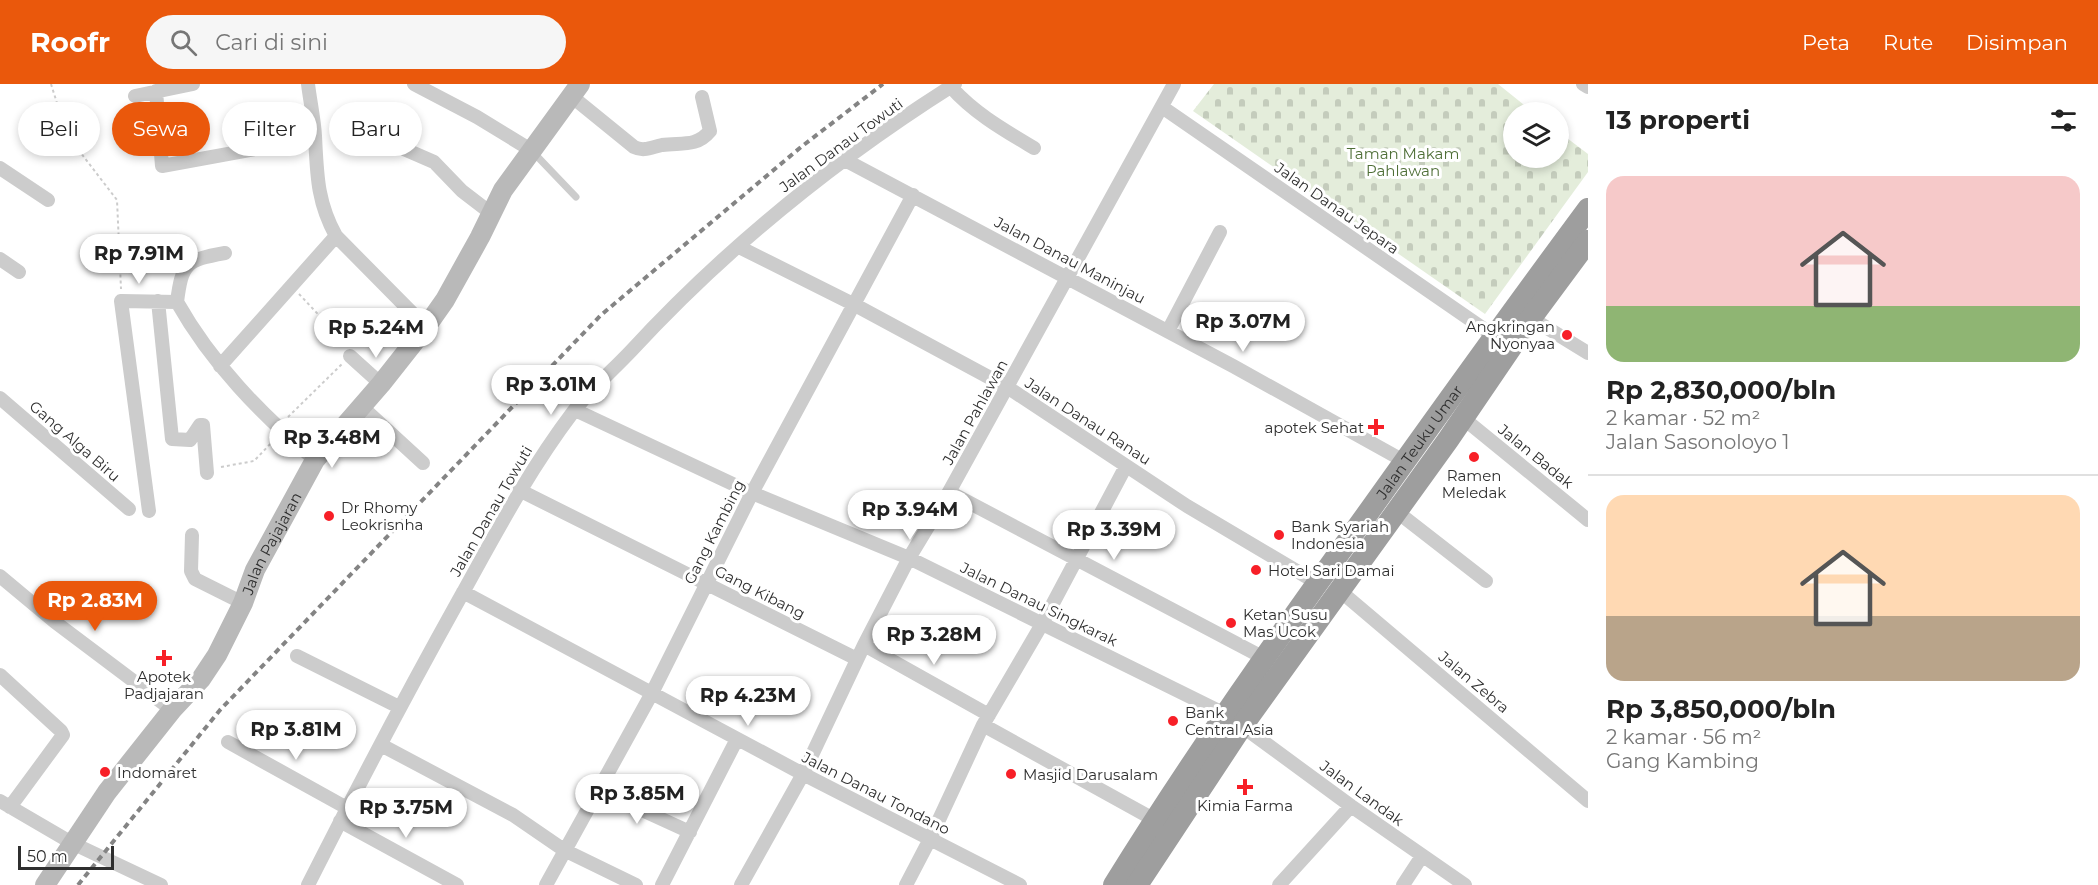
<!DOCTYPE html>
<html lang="id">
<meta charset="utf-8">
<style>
body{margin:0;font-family:Montserrat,sans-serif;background:#f6f6f6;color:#222;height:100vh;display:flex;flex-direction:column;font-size:22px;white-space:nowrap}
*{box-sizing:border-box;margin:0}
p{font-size:20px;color:#767676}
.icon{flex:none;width:33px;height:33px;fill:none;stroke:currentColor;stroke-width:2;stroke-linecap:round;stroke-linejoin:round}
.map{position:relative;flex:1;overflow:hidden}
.panel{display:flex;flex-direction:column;background:#fff;width:510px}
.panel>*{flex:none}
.top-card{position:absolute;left:18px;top:18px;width:570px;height:54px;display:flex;gap:12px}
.fabs{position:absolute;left:1503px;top:18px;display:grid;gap:12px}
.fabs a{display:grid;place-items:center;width:66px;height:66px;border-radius:50%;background:#fff;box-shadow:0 3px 9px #0003;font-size:30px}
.scale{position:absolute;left:18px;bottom:15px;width:96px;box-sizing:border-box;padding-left:6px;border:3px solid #2f2f2f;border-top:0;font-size:16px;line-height:21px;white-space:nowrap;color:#2f2f2f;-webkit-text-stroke:4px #fff;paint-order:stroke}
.price{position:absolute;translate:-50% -51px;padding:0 14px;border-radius:21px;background:#fff;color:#222;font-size:20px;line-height:39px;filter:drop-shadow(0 2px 3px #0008)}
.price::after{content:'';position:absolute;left:50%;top:36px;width:18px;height:14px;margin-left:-9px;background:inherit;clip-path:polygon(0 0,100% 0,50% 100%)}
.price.selected{background:#ea580c;color:#fff}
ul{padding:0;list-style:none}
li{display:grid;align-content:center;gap:12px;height:318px;padding:0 18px}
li+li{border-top:2px solid #e0e0e0}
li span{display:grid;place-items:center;height:186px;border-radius:18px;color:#555}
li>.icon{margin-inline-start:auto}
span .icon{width:108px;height:108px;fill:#fffc;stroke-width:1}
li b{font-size:26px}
h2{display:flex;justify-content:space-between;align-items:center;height:72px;padding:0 18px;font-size:26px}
.chip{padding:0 21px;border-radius:27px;background:#fff;box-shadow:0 3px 9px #0003;font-size:21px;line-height:54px}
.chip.selected{background:#ea580c;color:#fff}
header{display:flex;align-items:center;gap:36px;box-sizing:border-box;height:84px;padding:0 30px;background:#ea580c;color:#fff}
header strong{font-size:28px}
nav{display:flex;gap:33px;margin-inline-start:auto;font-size:21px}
.search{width:420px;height:54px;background:#f6f6f6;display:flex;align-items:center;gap:15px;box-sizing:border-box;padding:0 21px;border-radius:33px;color:#767676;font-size:22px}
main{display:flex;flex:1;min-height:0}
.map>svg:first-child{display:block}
</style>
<header>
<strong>Roofr</strong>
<div class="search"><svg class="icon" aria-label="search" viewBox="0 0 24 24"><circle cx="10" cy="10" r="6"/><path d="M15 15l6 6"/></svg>Cari di sini</div>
<nav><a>Peta</a><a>Rute</a><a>Disimpan</a></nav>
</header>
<main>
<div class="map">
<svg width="1588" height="801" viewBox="0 0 1588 801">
<defs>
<pattern id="cemetery-stones" width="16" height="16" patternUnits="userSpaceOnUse" patternTransform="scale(1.5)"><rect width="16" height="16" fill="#e4eddb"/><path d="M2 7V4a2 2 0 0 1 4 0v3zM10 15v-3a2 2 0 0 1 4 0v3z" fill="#c4ccbc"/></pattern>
</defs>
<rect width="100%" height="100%" fill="#fff"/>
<path fill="url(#cemetery-stones)" d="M 1214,0 L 1498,0 L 1533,28 L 1514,28 L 1514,74 L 1558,74 L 1559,48 L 1588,70 L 1588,88 L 1485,230 L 1193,27 Z"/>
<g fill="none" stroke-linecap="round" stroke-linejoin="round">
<path stroke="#ccc" stroke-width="2" stroke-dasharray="3 3" stroke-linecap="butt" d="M 51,0 L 67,51 L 117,116 L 121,205
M 299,210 L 347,261
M 288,333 L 342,280
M 221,383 L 254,377 L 274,356"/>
<path stroke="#ccc" stroke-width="7" d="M 532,67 L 576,113"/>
<path stroke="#ccc" stroke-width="14" d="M 308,0 C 310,17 314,34 315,52 C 317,90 317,118 336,152 L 426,243
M 414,0 L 477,33 L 531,66
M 1583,0 L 1588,3
M 951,3 C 974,29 1004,46 1034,64
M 156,7 L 162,82 L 315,54
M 570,11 L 634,63 C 644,68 652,63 662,61 C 680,58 696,64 710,47 L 702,13
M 135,12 L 193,0
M 1162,23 L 1494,252
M 360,52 L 388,58 L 434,78 L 462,107 L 492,130
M 845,76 L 1233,282 L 1404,377
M 0,84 L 48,116
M 739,163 L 855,221 L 1007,303 L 1187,422 L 1317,499
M 225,169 C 186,176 182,179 177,218 C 212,280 261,330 315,376
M 0,175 L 19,188
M 158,217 L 172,355 L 190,356 L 200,341 L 203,341 L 207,389
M 1531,234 L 1588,269
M 1168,247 L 1220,148
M 350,272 L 381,300
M 220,282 L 336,152
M 0,314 L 129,425
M 362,323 L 423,379
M 575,326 L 752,409 L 909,474 L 1225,630
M 1463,334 L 1588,436
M 519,406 L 857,575
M 949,408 L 1264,574
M 149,427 L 121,217 L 177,218
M 1396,427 L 1486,497
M 192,451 L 191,487 L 195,495 L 243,519
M 0,492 L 55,538 L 172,626
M 1339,506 L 1588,717
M 463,508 L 803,690 L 1020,801
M 864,561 L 989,631
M 297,572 L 399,623
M 0,591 L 61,647 L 63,651 L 10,723
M 983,641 L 1155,736
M 1242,642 L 1351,722 L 1465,801
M 228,658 L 347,724
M 381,661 L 513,731 L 564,766 L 636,801
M 598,706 L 690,748
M 0,717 L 72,759 L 161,801
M 340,737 L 457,801
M 308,801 C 357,704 408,607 461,512 C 496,449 529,386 573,328 C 590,306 612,287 631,267 C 726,164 836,75 955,0
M 546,801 L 652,609 L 752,409 L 913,111
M 662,801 L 737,655
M 741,801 L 803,690 L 864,561 L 909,474 L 949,408 L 1174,0
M 906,801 L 930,755 L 983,641 L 1042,540 L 1126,382
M 1279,801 L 1351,722
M 1403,801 L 1422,772"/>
<path stroke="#b9b9b9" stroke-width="20" id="s1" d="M 45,801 L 107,708 L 172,626 L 201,595 L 217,571 L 243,519 L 255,486 L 315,376 L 381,300 L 426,243 L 445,216 L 480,153 L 503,106 L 580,0"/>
<g stroke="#9e9e9e" stroke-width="22">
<path id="s2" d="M 1114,801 C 1194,672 1281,549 1370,426 C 1442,325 1514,225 1588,125"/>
<path d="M 1137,801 L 1242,642 L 1448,356 L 1531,234 L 1588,157"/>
</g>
<path stroke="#848484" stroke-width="4" stroke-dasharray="6 4.5" stroke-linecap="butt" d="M 78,801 L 220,626 L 601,231 L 801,63 L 883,0"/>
</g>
<g fill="#f71f27" stroke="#fff" stroke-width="2">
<circle cx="1567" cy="251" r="6"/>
<path d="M1373 334h6v6h6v6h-6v6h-6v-6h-6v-6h6z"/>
<circle cx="1474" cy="373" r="6"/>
<circle cx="329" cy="432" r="6"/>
<circle cx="1279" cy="451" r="6"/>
<circle cx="1256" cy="486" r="6"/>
<circle cx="1231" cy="539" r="6"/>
<path d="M161 565h6v6h6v6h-6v6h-6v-6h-6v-6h6z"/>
<circle cx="1173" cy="637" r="6"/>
<circle cx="105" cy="688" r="6"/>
<circle cx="1011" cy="690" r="6"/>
<path d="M1242 694h6v6h6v6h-6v6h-6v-6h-6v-6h6z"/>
</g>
<g text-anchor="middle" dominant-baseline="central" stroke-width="6" stroke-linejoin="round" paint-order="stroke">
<g font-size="15" fill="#2f2f2f" stroke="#fff">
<text transform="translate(841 61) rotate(-36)">Jalan Danau Towuti</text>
<text transform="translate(1337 124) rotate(35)">Jalan Danau Jepara</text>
<text transform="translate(1070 176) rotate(28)">Jalan Danau Maninjau</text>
<text transform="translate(975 328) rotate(-61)">Jalan Pahlawan</text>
<text transform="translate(1088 337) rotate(33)">Jalan Danau Ranau</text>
<text transform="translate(75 357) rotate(41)">Gang Alga Biru</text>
<text stroke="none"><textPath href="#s2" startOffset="538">Jalan Teuku Umar</textPath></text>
<text transform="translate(1536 372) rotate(39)">Jalan Badak</text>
<text transform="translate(491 427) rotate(-60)">Jalan Danau Towuti</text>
<text transform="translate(714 448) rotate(-63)">Gang Kambing</text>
<text stroke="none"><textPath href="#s1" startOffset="412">Jalan Pajajaran</textPath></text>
<text transform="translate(760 508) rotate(27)">Gang Kibang</text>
<text transform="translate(1039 520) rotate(26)">Jalan Danau Singkarak</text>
<text transform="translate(1474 598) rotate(40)">Jalan Zebra</text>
<text transform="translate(876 709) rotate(27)">Jalan Danau Tondano</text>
<text transform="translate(1362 709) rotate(36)">Jalan Landak</text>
</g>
<g font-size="15" fill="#4f6f37" stroke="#fff">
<text x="1403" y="69">Taman Makam<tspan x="1403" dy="17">Pahlawan</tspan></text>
</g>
<g font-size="15" fill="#2f2f2f" stroke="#fff" text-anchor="start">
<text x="1555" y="242" text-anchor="end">Angkringan<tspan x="1555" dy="17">Nyonyaa</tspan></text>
<text x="1364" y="343" text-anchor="end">apotek Sehat</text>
<text x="1474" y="391" text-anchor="middle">Ramen<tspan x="1474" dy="17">Meledak</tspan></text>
<text x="341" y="423">Dr Rhomy<tspan x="341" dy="17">Leokrisnha</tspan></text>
<text x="1291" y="442">Bank Syariah<tspan x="1291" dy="17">Indonesia</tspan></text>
<text x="1268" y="486">Hotel Sari Damai</text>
<text x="1243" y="530">Ketan Susu<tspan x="1243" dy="17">Mas Ucok</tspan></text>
<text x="164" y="592" text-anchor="middle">Apotek<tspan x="164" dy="17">Padjajaran</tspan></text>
<text x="1185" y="628">Bank<tspan x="1185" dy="17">Central Asia</tspan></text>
<text x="117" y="688">Indomaret</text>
<text x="1023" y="690">Masjid Darusalam</text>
<text x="1245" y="721" text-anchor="middle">Kimia Farma</text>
</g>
</g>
</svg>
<div class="fabs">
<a><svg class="icon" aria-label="layers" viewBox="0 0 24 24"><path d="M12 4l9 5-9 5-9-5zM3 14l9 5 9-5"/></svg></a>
</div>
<div class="scale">50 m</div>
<b class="price" style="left:139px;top:201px">Rp 7.91M</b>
<b class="price" style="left:1243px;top:269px">Rp 3.07M</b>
<b class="price" style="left:376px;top:275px">Rp 5.24M</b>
<b class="price" style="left:551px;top:332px">Rp 3.01M</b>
<b class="price" style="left:332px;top:385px">Rp 3.48M</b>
<b class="price" style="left:910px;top:457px">Rp 3.94M</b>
<b class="price" style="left:1114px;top:477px">Rp 3.39M</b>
<b class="price selected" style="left:95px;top:548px">Rp 2.83M</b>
<b class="price" style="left:934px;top:582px">Rp 3.28M</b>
<b class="price" style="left:748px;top:643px">Rp 4.23M</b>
<b class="price" style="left:296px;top:677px">Rp 3.81M</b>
<b class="price" style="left:637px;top:741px">Rp 3.85M</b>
<b class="price" style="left:406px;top:755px">Rp 3.75M</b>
<div class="top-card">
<a class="chip">Beli</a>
<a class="chip selected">Sewa</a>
<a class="chip">Filter</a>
<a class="chip">Baru</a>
</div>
</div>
<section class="panel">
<h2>13 properti<svg class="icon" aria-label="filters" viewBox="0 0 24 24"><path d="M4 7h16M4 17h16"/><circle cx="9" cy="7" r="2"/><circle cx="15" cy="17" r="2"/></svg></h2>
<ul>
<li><span style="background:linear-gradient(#f6c9c9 70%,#8fb573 0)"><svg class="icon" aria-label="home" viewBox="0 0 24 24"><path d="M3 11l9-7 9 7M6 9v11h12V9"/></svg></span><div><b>Rp 2,830,000/bln</b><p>2 kamar · 52 m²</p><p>Jalan Sasonoloyo 1</p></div></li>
<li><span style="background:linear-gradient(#ffd9b3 65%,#b9a48a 0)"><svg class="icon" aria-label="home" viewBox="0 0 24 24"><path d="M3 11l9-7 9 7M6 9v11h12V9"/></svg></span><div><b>Rp 3,850,000/bln</b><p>2 kamar · 56 m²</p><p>Gang Kambing</p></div></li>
</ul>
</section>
</main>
